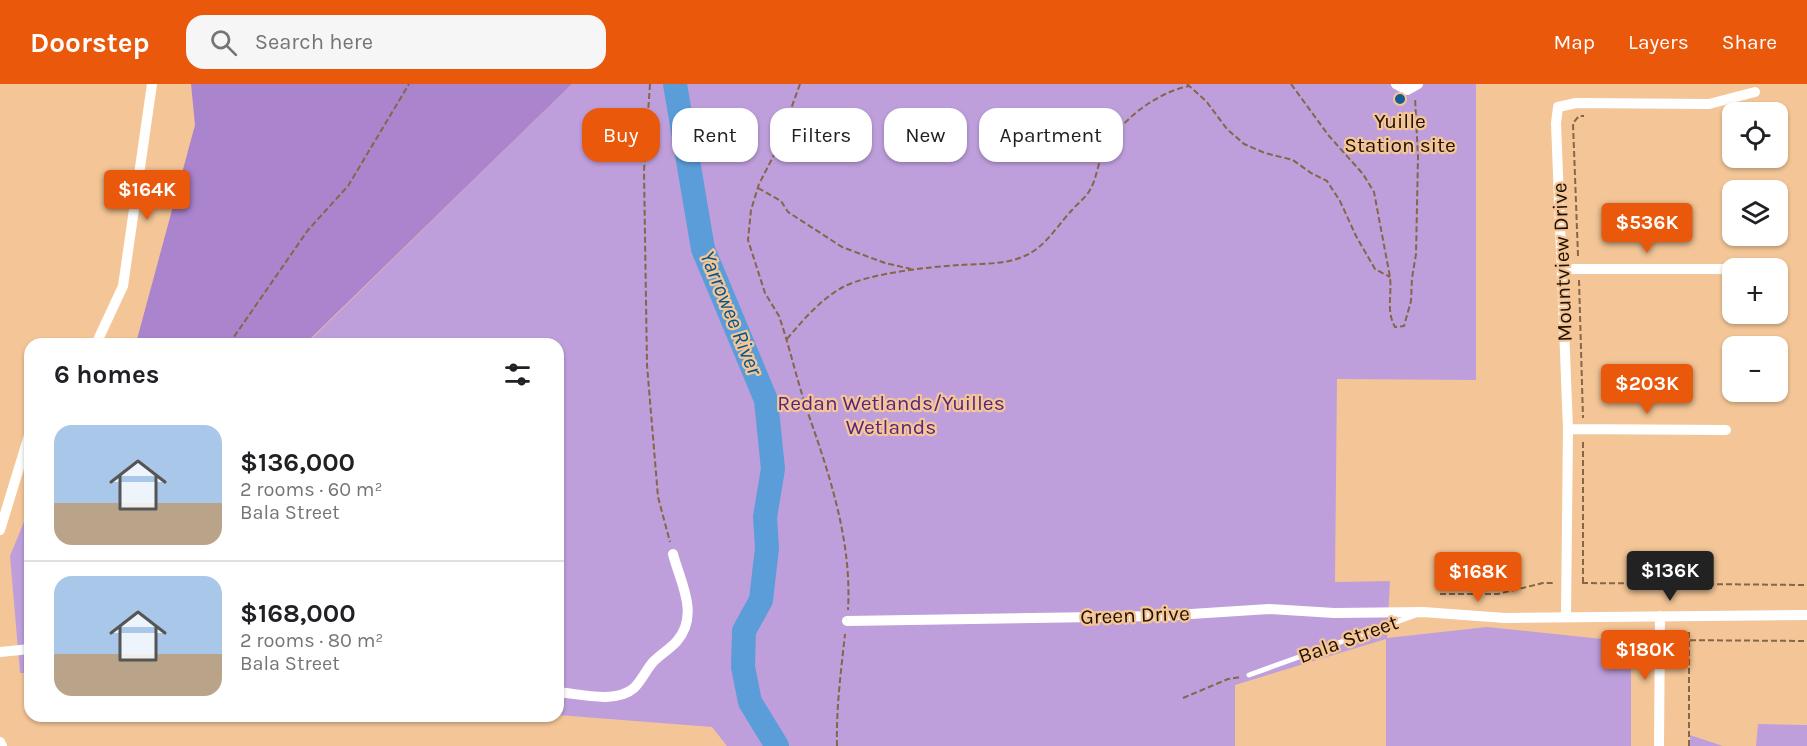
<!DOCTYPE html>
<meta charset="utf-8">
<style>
body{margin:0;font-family:Karla,sans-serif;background:#f6f6f6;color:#202124;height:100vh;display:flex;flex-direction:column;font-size:22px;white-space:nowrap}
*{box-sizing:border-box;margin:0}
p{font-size:20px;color:#757577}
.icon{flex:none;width:33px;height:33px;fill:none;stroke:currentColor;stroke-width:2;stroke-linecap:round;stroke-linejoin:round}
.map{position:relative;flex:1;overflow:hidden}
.details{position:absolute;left:24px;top:254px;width:540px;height:384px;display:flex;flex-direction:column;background:#fff;border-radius:18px;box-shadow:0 2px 4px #0004}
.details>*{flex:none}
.top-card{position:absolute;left:582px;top:24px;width:570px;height:54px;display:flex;gap:12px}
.buttons{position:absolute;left:1722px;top:18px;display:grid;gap:12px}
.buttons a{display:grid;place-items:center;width:66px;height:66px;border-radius:12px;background:#fff;box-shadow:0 2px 4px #0004;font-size:30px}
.price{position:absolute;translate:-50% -51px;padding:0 14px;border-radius:6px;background:#ea580c;color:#fff;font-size:20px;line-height:39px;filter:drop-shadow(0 2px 3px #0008)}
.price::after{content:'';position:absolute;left:50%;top:36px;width:18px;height:14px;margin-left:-9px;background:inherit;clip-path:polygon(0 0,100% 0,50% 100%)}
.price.active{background:#222;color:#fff}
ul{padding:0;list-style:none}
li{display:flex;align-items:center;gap:18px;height:150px;padding:0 30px}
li+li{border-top:2px solid #e0e0e0}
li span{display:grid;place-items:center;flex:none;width:168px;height:120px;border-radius:18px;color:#555}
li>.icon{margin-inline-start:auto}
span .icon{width:72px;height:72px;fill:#fffc;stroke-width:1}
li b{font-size:26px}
h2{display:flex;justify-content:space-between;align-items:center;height:72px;padding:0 30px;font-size:26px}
.tag{padding:0 21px;border-radius:18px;background:#fff;box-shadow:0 2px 4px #0004;font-size:21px;line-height:54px}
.tag.active{background:#ea580c;color:#fff}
header{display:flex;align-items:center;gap:36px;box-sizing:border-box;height:84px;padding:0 30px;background:#ea580c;color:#fff}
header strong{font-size:28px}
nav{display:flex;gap:33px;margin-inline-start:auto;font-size:21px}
.search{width:420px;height:54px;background:#f6f6f6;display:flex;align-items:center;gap:15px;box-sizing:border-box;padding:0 21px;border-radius:18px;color:#757577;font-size:22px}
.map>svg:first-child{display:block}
</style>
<header>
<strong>Doorstep</strong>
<div class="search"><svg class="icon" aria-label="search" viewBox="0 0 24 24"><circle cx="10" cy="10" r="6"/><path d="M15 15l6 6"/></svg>Search here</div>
<nav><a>Map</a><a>Layers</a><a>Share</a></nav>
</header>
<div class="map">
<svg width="1807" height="662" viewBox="0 0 1807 662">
<rect width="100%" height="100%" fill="#f4c697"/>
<path fill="#be9fdc" d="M 572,0 L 1476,0 L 1476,296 L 1337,295 L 1335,498 L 1390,497 L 1387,554 L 1487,543 L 1631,558 L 1631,662 L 1386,662 L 1386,555 L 1235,601 L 1235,662 L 727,662 L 712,643 L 558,631 L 558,260 L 306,260 Z
M 30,423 L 30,589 L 20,589 L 10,472 Z
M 1758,640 L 1807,641 L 1807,662 L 1756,662 Z
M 1690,651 L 1723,662 L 1690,662 Z"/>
<path fill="#aa84cd" d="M 191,0 L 572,0 L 306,259 L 136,259 L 195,41 Z"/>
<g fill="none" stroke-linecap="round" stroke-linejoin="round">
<path stroke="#5a9dd9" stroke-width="24" d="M 675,0 L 703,165 L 766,316 L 773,385 L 765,433 L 767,464 L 761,516 L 744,547 L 743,583 L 750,618 L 777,662"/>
<path stroke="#856648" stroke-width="2" stroke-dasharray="6 3" stroke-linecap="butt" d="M 650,0 L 644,87 L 647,281 L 658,413 L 670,458
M 800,0 L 775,69 L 759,100 L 751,126 L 748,156 L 765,209 L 779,232 C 790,264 797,297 808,329 C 830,392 852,458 848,526
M 1187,0 L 1206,17 L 1227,45 L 1244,60 L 1265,69 L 1293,76 L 1311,89 L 1327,97 L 1340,117 L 1356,152 L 1375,185 L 1390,193
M 1291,0 L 1329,52 L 1363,90 L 1374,108 L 1390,193 C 1392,212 1386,227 1395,243 L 1404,242 L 1411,217 L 1412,194 L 1416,170 L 1418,73 L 1415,14
M 758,104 L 781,117 L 788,128 L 842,163 L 885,179 L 911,185
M 1578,172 L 1573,39 L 1579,32 L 1584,32
M 1579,196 L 1583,334
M 787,255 C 803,236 821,215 843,203 C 870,189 929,183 960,181 C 987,179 1016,182 1039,163 C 1051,153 1061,138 1072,126 C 1077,120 1084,115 1088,109 C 1096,98 1097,83 1102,71 C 1117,38 1155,9 1189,2
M 229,260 L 308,146 L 348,102 L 409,0
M 1582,499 L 1807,501
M 1583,499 L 1583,358
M 1440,510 L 1498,510 L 1543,499 L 1555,499
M 1672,556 L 1807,557
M 1183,614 L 1228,595 L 1240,593
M 837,662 C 836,625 841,587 845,550
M 1689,662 L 1689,545"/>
<path stroke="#fff" stroke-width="5" d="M 1249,591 L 1416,531"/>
<path stroke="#fff" stroke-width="10" d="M 1396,0 L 1407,6 L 1418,0
M 1562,185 L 1732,185
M 96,260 L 123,202 L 152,0
M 1568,345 L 1726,346
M 0,446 L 30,348
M 1566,532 L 1568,345 L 1556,39 L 1558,23 L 1576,19 L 1709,20 L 1755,8
M 847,537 L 1160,532 L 1269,525 L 1334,529 L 1423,528 L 1505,534 L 1807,531
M 0,568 L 30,565
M 558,608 C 580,610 616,620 634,604 C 642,596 646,586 653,578 C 661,570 670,565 677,557 C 700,530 680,498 673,470
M 0,658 L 2,662
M 1659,662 L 1660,532"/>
</g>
<circle fill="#195c91" stroke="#f4c697" stroke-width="2" cx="1400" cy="15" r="6"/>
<g text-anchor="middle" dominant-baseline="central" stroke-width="4.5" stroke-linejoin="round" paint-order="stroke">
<g font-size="21" fill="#201001" stroke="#f4c697">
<text x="1400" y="37">Yuille<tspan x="1400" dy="24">Station site</tspan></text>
</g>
<g font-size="21" fill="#201001" stroke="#f4c697">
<text transform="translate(1562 178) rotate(-92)">Mountview Drive</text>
<text transform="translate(1135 531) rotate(-2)">Green Drive</text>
<text transform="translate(1348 555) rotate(-20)">Bala Street</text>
</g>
<g font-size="21" fill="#57257c" stroke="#f4c697">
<text x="891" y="319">Redan Wetlands/Yuilles<tspan x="891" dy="24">Wetlands</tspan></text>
</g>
<g font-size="22" font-style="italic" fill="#05558d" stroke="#f4c697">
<text transform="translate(731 229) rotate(68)">Yarrowee River</text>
</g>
</g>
</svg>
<div class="buttons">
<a><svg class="icon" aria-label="locate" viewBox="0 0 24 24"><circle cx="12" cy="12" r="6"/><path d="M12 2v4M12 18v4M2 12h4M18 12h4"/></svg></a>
<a><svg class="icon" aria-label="layers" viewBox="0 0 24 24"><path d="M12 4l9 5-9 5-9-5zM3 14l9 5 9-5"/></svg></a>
<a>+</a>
<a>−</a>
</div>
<b class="price" style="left:147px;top:137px">$164K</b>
<b class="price" style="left:1647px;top:170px">$536K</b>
<b class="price" style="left:1647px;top:331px">$203K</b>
<b class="price active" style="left:1670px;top:518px">$136K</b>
<b class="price" style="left:1478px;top:519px">$168K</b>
<b class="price" style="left:1645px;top:597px">$180K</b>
<div class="top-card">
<a class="tag active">Buy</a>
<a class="tag">Rent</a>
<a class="tag">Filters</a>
<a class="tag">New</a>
<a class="tag">Apartment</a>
</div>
<section class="details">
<h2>6 homes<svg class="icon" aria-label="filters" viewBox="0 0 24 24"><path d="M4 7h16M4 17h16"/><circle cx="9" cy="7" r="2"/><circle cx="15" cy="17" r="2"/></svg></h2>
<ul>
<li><span style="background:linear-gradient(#a9c7e8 65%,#b9a48a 0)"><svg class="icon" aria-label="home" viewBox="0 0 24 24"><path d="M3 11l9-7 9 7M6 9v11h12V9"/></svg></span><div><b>$136,000</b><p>2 rooms · 60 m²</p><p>Bala Street</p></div></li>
<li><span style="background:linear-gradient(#a9c7e8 65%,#b9a48a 0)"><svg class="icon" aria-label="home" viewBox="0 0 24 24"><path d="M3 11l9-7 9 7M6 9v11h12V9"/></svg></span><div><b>$168,000</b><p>2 rooms · 80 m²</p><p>Bala Street</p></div></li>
</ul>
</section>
</div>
